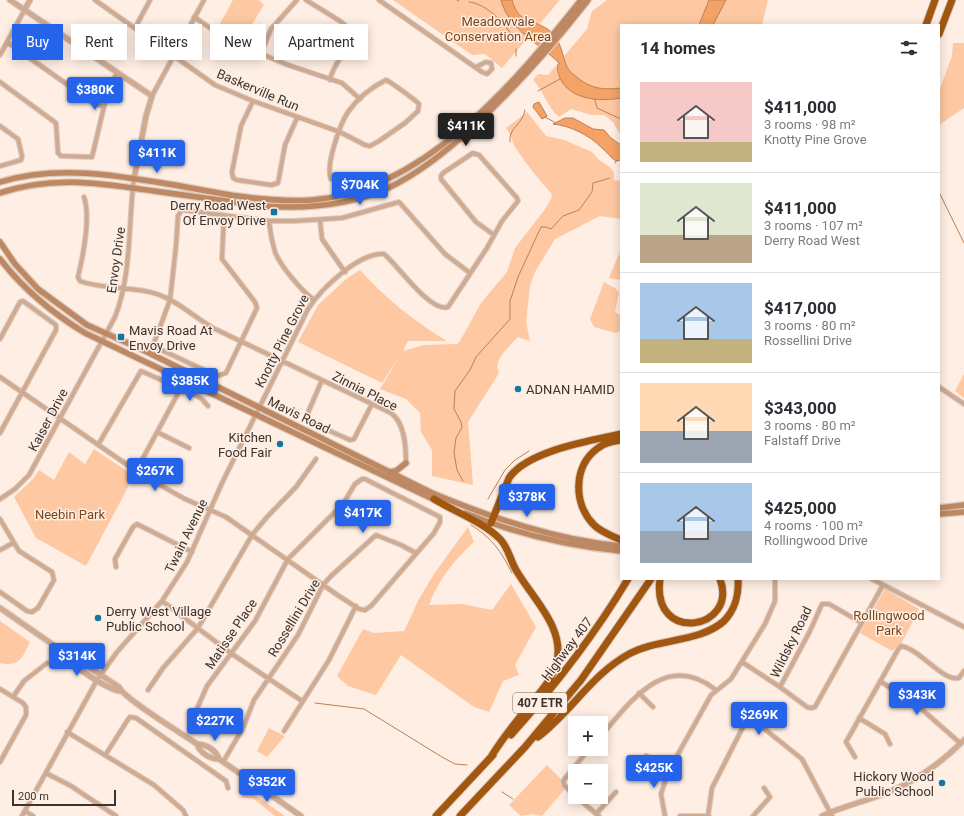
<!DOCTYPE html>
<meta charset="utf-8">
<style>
body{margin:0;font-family:Roboto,sans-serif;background:#f2f2f3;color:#2b2b33;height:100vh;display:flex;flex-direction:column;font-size:15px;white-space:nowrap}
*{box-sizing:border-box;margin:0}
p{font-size:13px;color:#7c7c81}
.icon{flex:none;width:22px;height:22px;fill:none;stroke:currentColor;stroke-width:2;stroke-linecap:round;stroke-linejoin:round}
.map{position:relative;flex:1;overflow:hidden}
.sheet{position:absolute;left:620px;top:24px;width:320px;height:556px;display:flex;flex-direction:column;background:#fff;border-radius:0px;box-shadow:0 2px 10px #0003}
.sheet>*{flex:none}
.hud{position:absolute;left:12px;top:24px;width:380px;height:36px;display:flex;gap:8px}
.controls{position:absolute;left:568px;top:716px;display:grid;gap:8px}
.controls a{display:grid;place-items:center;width:40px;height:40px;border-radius:0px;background:#fff;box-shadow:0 2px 10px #0003;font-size:20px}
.scale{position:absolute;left:12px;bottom:10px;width:104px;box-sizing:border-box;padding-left:4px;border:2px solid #3b332e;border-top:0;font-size:11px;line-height:14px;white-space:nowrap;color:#3b332e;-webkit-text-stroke:3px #ffeee3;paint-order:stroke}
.price{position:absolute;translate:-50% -34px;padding:0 9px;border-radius:4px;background:#2563eb;color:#fff;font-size:13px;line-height:26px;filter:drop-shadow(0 1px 2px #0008)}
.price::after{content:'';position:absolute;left:50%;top:24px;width:12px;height:9px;margin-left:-6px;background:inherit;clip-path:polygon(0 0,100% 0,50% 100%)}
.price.active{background:#222;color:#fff}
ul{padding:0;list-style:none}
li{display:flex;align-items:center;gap:12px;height:100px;padding:0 20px}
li+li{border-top:1px solid #e1e1e2}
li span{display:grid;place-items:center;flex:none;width:112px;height:80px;border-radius:0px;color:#555}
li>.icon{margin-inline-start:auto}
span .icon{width:48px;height:48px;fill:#fffc;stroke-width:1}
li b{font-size:17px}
h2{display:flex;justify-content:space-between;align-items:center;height:48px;padding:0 20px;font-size:17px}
.chip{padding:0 14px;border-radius:0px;background:#fff;box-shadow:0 2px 10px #0003;font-size:14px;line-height:36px}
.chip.active{background:#2563eb;color:#fff}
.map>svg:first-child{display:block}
</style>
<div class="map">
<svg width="964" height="816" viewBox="0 0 964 816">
<rect width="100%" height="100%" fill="#ffeee3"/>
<path fill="#fec8a2" d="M 233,0 L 259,0 L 264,5 L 241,42 L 216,31 Z
M 393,0 L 560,0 L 502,68 L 485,54 L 472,55 Z
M 607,0 L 768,0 L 762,25 L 621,25 L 621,136 L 613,122 L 604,115 L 591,115 L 571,109 L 559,117 C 547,107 544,91 533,80 L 538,74 L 548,75 L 587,29 L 592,11 Z
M 953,43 L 964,43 L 964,108 L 939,125 L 939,91 L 952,56 Z
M 527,112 L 546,136 L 564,140 L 592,152 L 598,159 L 611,168 L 614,173 L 614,180 L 621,181 L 621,219 L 600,216 L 555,239 L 535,272 L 530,286 L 526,322 L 530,341 L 518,337 C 510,346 492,360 499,373 L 468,422 L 473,485 L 432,476 L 432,450 L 421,432 L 420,413 L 406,399 L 380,389 L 401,354 L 382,383 L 298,342 L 318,305 L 345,280 L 360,270 C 385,298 415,322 447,341 L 408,341 L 403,351 L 424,345 L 457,344 L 460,341 L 481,303 L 507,272 L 515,248 L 546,208 L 552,197 L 551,193 C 539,180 527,165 517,150 C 512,143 512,135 506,128 Z
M 621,249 L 621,280 L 609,278 Z
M 604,282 L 615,288 L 619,293 L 615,312 L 621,316 L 621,330 L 616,333 L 594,327 L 590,319 Z
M 964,374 L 964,398 L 955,391 Z
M 94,449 L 134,476 L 86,566 L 36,538 L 14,497 L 33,479 L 39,470 L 54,480 L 69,452 L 85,464 Z
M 468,527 L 474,542 C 453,561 439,579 429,605 L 462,604 L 492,610 L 511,584 L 536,627 L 515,665 L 519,675 L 503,681 L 489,712 L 474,707 L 401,655 L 376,695 L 348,686 L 337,676 L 363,629 L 374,633 L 404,631 L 419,599 L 434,574 Z
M 885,589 L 919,609 L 901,644 L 892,651 L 860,633 Z
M 0,621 L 30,642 C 22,658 20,667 0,663 Z
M 269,728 L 285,736 L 267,757 L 257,751 Z
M 547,765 L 560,778 L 560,784 L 564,790 L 542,816 L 532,814 L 521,816 L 509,805 Z
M 249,791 L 285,816 L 275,816 L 254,799 L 241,797 Z"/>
<path fill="#f4a266" stroke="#bc8155" d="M 501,0 L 512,0 C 519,26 534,18 550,31 C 561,40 562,55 567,67 C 569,71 574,75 578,78 C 591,89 604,90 621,88 L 621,98 C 600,102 570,100 560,78 C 558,72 556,69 559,63 C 539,43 509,30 501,0 Z
M 709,0 L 726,0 L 713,25 L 699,25 Z
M 539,102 L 547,116 L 542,119 L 533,107 L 534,104 Z
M 565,118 L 573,118 L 593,129 L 604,130 L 611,138 L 621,145 L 621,160 L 616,161 C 610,157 607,152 602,148 C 589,135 571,126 553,124 Z"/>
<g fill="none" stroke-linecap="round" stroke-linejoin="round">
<path stroke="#bc8155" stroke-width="1" d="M 457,0 L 459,1
M 469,2 C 486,3 509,26 515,42
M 516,49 L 516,56
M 538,91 L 560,79
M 595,100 L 597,108 L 621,119
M 545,117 L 556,123
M 510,142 C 508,127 523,125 525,110
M 615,163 L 617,160
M 939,192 L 964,243
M 463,481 L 457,470 L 454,453 L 456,438 L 462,427 L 461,422 L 454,409 L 455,391 L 470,370 L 476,357 L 510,319 L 510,301 L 518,277 L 541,227 L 546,227 L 551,229 L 563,216 L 579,210 L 592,192 L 593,183 L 610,178
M 488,499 L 505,470 L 515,460 L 529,451
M 471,525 C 493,539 500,550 512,573
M 315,703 L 364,709 L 442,757 L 455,764 L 467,765
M 502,792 L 513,799"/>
<defs>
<path id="minor" d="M 95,0 L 215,85 L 253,101 L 340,132 L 365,145 L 370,146 L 379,141 L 405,123 L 418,111 L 419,104 C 417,101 389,81 386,80 C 372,87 357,99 348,112 C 340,124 325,166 331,179
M 306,0 L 340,21 L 353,32 C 350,50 333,62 330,80
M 379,0 L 482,72 L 487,74 L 492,69 L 491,63 L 486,62 L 476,67
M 194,17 L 228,40 L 288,65 L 342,83 L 360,99
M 135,28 L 150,0
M 7,42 L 92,102 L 104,107
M 261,54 L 271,29 L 297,0
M 0,55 L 25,9
M 0,82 L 56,123 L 58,153 L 61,156 L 92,157 L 107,94 L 117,72
M 152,96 L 204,0
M 253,101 L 241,126 L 232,172 L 233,178 L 237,180 L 271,185 L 278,183 L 285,145 L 297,118
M 0,126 L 18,139 L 22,156 L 21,160 L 0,166
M 84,197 C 91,218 83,256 78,277 L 80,281 C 104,290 133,286 157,294 C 178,301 194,317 213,328 L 391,413 C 405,423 406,447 406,463
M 224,216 L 222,259 L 255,302 L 257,308 L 226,373 L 217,376 L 157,348 L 154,343 L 170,300 L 176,246 L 178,216 L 182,210 L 269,221 L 294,221 L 342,218 L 399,202 L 445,254 L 470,273
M 320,220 L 322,239 L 345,272
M 269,221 C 270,232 272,242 275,252 C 281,267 301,290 314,300
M 0,339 L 20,302 L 23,301 L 56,325 L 56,330 L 0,433
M 0,377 L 142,475 L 185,499 L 226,517 L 336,594 L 359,609 L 365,610 L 371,606 L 434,533 L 440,522 L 440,517 L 365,479 L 362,479 L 355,484 L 343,504 L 288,559 L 255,621 L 207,686 L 192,720
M 322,380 L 307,415 L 307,419 L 312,423 L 350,440 L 354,439 L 372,404
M 939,387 L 964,404
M 157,432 L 189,448
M 98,445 L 141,371 L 193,394 L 202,399 L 208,406
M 136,471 L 181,388
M 0,499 L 15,489 L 29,475 L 115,317 C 132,274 128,224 134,179
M 0,519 L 19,551 L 52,572 L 54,580 L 38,608 L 32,612 L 27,611 L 0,592
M 0,550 L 13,543
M 116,567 L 115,559 L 133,527 L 137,524 L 192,552
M 872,579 L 964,627
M 162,601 L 232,654 L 302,701
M 742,662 L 780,687 L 807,707 L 811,708 L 815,707 L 883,585
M 880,681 L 918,706 L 960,743
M 780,687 L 810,631 L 822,604 L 829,604 L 862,623
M 0,689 L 23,703 L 26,707 L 26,715 L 0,762
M 148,690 L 163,668 L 198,628 L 252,535 L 267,517 L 296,487 L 316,459
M 639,693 L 653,707
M 13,697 L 24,681 L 47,663
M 859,718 L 885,734 L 890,744
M 284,731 L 329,660 L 356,606
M 67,732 L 154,785 L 183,810 L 186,816
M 601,736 C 631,701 666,650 716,690
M 106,754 L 127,721 L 130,717 L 136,718 L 226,781 L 228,788
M 646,756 L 672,766
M 855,757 L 846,742 L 899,648 L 901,646 C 920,649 943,682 959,678 L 964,671
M 223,762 L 243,728 L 254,700 L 298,635 L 323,585 L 330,577 L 376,535 L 401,545 L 416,553
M 46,773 L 71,786 L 116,816
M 575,796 L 564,785 L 563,781 L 589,749
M 576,797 L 599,816
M 25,811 L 33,816
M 596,814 L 616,792
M 22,816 L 97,680 L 117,652 L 162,601 L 187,562 L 222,483 L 308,309 C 321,289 359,252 384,254 C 397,264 430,313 448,307 L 487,248 L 502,221 L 518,201 L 517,198 L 479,155 L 473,153 L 443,173 L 441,176 L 441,179 L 476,222 L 494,235
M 665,816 L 661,794 L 668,772 L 711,695 L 731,679 L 765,624 L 775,601 L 775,579
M 680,816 L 709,816
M 708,816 L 712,788 L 745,723 L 752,719 L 802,759 L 832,816
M 753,816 L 770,797 L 764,788"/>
<path id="tertiary" d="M 10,0 L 152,96 L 146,116 L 134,179
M 25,9 L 30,0
M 0,608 L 75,660 L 81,662 L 119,687 C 123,698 184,735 197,744 C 206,744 216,750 219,759 L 301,816
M 75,660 C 76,662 77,665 77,666 C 83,673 113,692 121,691
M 197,744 C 200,753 210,759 219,759
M 822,816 C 843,806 867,801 889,792 C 918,780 942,762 964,740"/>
<path id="secondary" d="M 0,182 C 59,164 121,176 180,186 C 223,194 268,203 312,200 C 423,192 516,82 581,0
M 0,193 C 53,175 100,183 154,191 C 190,196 226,201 263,206 C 305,209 348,206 388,188 C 420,173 448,150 474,126 C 516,87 553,45 588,0
M 0,242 L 15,264 L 38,289 L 87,325 L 141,349 L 432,493 C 492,518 556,540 621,546
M 0,259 C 24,290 52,313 85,333 L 437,501
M 389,472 L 396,471 L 406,463
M 939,508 L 964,505
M 465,513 C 514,533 568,546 621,551
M 939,514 L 964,512"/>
<path id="motorway" d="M 926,25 L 935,0
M 939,34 L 952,0
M 621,440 C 613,441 604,443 598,448 C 573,466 573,504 594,525 C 601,532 612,536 621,540
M 434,499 C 455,512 481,521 499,538 C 508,546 510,560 516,570 C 532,598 567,629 556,665 C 552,679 542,690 533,701 C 518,719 503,737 491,757
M 491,523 L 509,478 C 527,451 589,441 621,434
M 660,579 C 651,645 739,630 720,579
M 511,735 C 555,686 594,636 628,579
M 538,737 C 571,712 592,674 629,654 C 658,638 699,643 724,621 C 735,610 739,594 738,579
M 436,816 L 493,755
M 460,816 L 525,747 L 581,680 L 651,579"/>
</defs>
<use href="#minor" stroke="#dcccc2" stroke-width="6"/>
<use href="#tertiary" stroke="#dcccc2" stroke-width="7"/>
<use href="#secondary" stroke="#dcccc2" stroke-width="8"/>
<use href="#motorway" stroke="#dcccc2" stroke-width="9"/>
<use href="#minor" stroke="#d0ab92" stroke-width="4"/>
<use href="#tertiary" stroke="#d0ab92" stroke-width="5"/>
<use href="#secondary" stroke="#be8862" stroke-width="5.5"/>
<use href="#motorway" stroke="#a25711" stroke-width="7"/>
</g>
<g fill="#1676a3" stroke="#ffeee3" stroke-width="1.5">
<rect x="270" y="208" width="8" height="8" rx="2"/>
<rect x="117" y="333" width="8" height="8" rx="2"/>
<circle cx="518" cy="389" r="4"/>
<circle cx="280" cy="444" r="4"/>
<circle cx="98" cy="618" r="4"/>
<circle cx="942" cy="783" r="4"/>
</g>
<g text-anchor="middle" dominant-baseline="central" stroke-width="3" stroke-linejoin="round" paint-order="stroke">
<rect fill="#ffeee3" stroke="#766b64" stroke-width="1" x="513" y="693" width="54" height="20" rx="3"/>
<g font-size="12" font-weight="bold" fill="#3b332e">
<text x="540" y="703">407 ETR</text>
</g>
<g font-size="13" fill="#7c471c" stroke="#ffeee3">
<text x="498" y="21">Meadowvale<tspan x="498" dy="15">Conservation Area</tspan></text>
<text x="70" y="514">Neebin Park</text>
<text x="889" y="615">Rollingwood<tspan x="889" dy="15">Park</tspan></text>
</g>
<g font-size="13" fill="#3b332e" stroke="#ffeee3">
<text transform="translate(258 90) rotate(23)">Baskerville Run</text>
<text transform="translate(116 260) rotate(-82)">Envoy Drive</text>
<text transform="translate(282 341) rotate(-63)">Knotty Pine Grove</text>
<text transform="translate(365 391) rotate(27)">Zinnia Place</text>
<text transform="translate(299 415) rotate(26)">Mavis Road</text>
<text transform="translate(48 420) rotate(-62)">Kaiser Drive</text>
<text transform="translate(186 536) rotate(-64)">Twain Avenue</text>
<text transform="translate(294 618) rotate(-59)">Rossellini Drive</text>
<text transform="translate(231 634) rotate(-56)">Matisse Place</text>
<text transform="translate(791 642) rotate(-64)">Wildsky Road</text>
<text transform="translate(567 649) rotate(-53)">Highway 407</text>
</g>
<g font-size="13" fill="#3b332e" stroke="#ffeee3" text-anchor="end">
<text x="266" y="205">Derry Road West<tspan x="266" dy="15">Of Envoy Drive</tspan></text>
<text x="129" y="330" text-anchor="start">Mavis Road At<tspan x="129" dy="15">Envoy Drive</tspan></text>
<text x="526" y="389" text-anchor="start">ADNAN HAMID</text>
<text x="272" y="437">Kitchen<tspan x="272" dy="15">Food Fair</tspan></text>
<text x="106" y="611" text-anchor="start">Derry West Village<tspan x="106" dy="15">Public School</tspan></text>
<text x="934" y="776">Hickory Wood<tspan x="934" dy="15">Public School</tspan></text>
</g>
</g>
</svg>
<div class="controls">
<a>+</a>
<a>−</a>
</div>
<div class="scale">200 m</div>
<b class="price" style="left:95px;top:111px">$380K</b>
<b class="price active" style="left:466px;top:147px">$411K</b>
<b class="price" style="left:157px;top:174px">$411K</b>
<b class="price" style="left:360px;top:206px">$704K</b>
<b class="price" style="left:190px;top:402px">$385K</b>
<b class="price" style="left:155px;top:492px">$267K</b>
<b class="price" style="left:527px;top:518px">$378K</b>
<b class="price" style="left:363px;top:534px">$417K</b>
<b class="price" style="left:77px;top:677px">$314K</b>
<b class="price" style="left:917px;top:716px">$343K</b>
<b class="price" style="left:759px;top:736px">$269K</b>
<b class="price" style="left:215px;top:742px">$227K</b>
<b class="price" style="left:654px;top:789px">$425K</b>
<b class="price" style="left:267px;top:803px">$352K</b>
<div class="hud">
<a class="chip active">Buy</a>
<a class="chip">Rent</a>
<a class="chip">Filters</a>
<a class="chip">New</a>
<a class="chip">Apartment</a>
</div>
<section class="sheet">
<h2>14 homes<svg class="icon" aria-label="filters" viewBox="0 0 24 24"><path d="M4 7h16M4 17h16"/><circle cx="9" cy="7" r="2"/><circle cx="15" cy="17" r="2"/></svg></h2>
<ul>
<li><span style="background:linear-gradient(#f6c9c9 75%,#c2b280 0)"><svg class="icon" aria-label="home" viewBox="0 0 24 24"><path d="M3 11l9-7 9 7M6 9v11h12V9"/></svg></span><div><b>$411,000</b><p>3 rooms · 98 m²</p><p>Knotty Pine Grove</p></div></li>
<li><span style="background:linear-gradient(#dfe7d0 65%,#b9a48a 0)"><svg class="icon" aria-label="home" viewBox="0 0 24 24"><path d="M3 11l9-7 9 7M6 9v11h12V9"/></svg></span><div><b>$411,000</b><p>3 rooms · 107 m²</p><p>Derry Road West</p></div></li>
<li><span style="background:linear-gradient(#a9c7e8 70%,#c2b280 0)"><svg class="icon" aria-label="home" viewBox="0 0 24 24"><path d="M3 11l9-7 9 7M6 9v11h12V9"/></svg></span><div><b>$417,000</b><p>3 rooms · 80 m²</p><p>Rossellini Drive</p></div></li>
<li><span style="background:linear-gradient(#ffd9b3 60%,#9aa5b1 0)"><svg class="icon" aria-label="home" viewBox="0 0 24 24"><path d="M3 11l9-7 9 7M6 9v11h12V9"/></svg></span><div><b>$343,000</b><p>3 rooms · 80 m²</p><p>Falstaff Drive</p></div></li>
<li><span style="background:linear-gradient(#a9c7e8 60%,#9aa5b1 0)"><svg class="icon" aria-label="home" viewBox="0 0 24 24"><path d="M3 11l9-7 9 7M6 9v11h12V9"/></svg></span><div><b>$425,000</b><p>4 rooms · 100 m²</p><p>Rollingwood Drive</p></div></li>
</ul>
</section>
</div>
